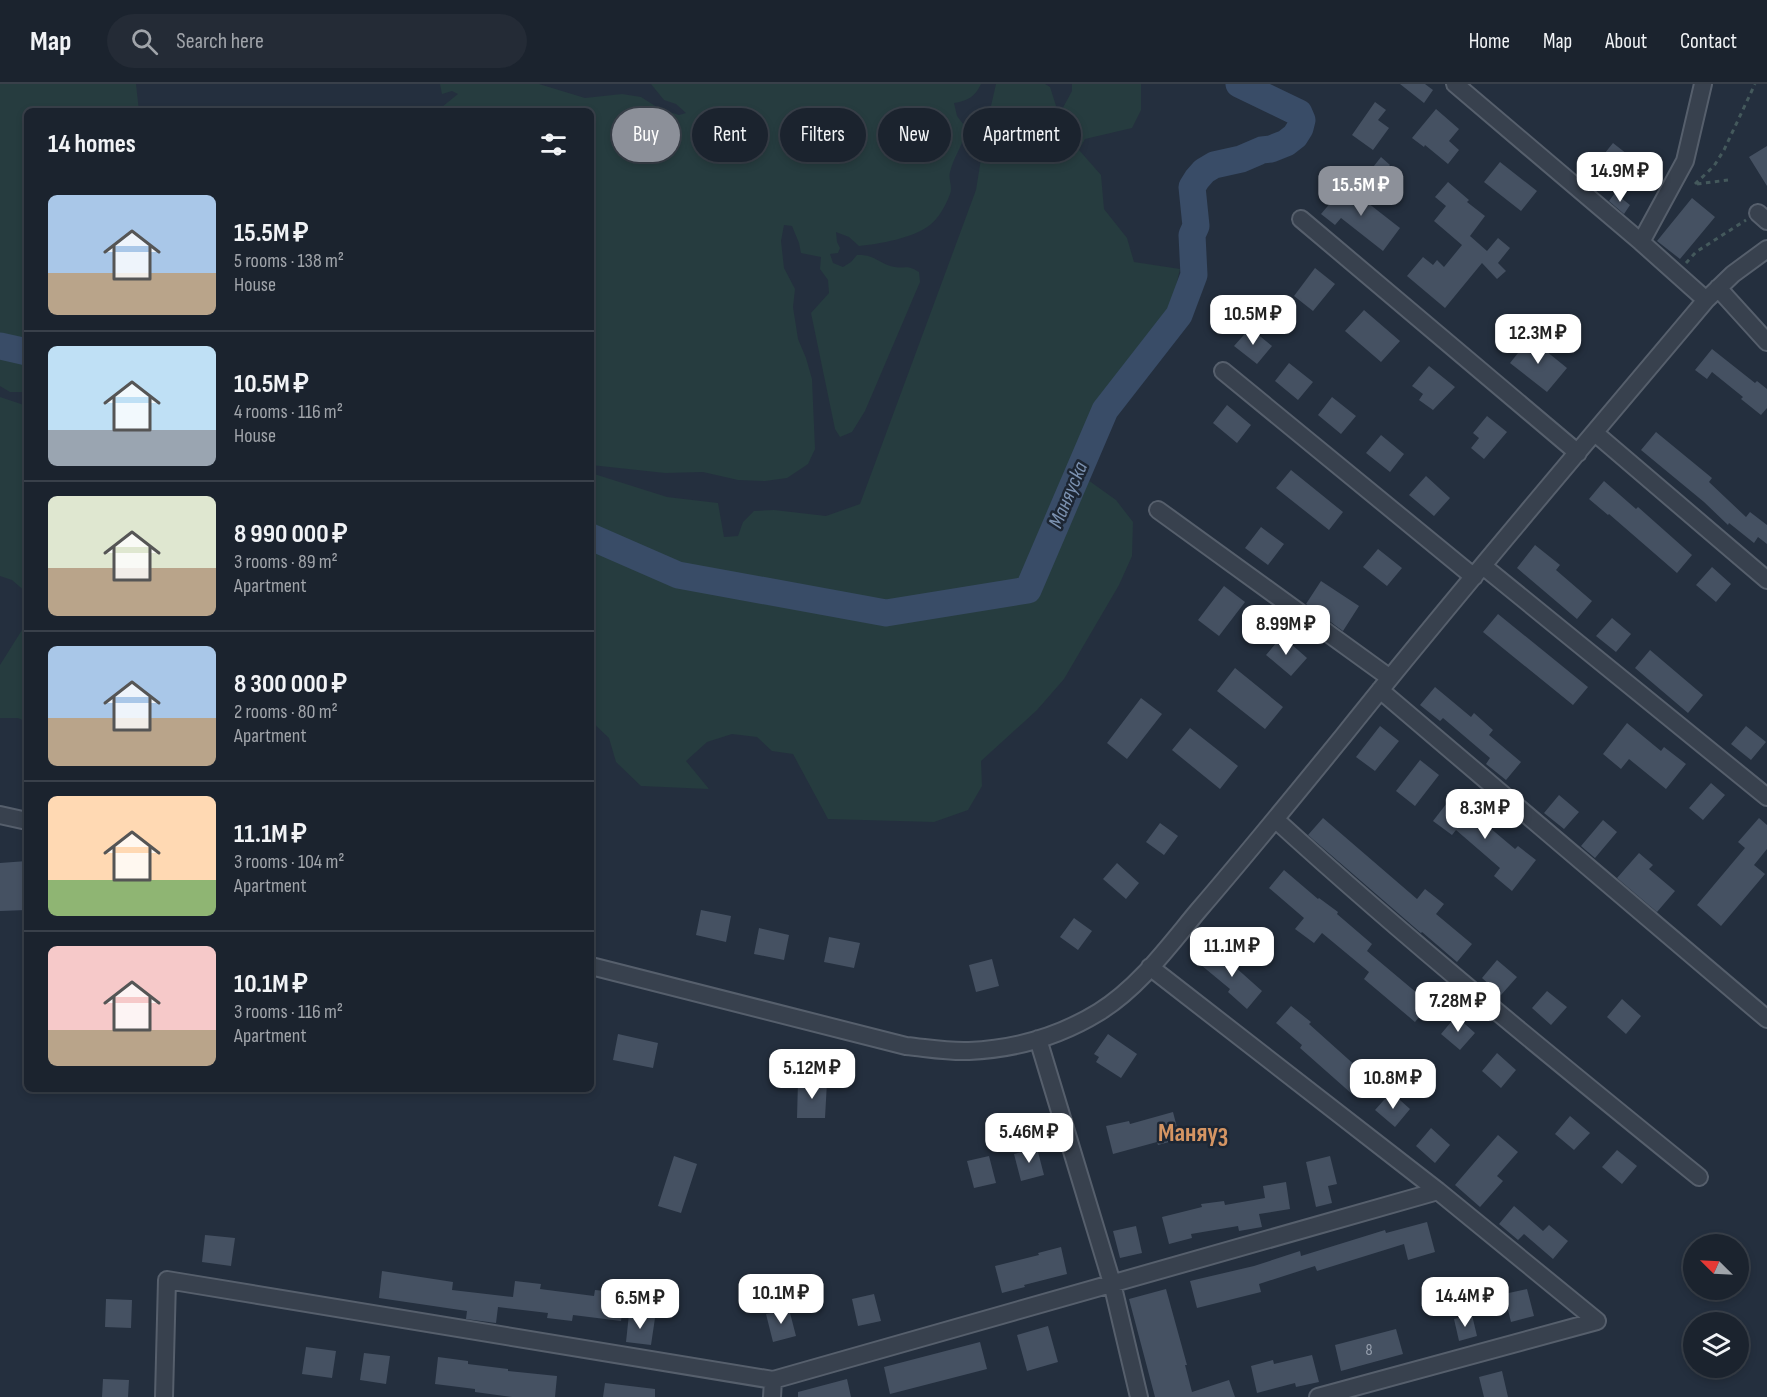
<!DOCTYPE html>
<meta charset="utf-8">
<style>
body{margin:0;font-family:"Sofia Sans Condensed",sans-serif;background:#242b36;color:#f1f3f6;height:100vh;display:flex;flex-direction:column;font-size:22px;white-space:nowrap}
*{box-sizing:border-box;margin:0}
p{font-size:20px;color:#a0a4aa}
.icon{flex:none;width:33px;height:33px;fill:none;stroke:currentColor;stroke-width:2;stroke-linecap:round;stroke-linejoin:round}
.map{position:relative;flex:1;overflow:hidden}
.panel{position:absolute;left:24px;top:24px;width:570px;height:984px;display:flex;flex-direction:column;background:#1b232e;border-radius:9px;box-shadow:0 3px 9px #0003,0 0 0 2px #39404a}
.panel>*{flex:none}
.guide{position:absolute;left:612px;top:24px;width:570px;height:54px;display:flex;gap:12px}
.needle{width:39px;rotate:294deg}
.tools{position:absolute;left:1683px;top:1150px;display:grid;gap:12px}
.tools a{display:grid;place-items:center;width:66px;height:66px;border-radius:50%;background:#1b232e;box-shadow:0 3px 9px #0003,0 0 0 2px #39404a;font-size:30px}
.price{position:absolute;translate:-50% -51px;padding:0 14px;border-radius:12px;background:#fff;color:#222;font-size:20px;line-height:39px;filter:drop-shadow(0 2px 3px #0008)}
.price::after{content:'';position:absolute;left:50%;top:36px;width:18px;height:14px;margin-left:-9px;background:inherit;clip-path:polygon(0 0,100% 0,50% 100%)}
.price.selected{background:#8c9099;color:#fff}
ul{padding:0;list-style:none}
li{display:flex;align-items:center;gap:18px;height:150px;padding:0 24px}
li+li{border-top:2px solid #39404a}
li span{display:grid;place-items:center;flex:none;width:168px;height:120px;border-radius:9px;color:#555}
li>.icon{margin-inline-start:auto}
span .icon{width:72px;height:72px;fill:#fffc;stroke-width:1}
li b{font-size:26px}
h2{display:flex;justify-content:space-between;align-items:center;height:72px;padding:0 24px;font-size:26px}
.chip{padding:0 21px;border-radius:27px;background:#1b232e;box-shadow:0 3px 9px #0003,0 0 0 2px #39404a;font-size:21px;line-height:54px}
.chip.selected{background:#8c9099;color:#fff}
header{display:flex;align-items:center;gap:36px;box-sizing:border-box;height:84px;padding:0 30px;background:#1b232e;border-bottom:2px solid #39404a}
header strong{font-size:28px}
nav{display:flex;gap:33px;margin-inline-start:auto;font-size:21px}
.search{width:420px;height:54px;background:#242b36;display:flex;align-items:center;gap:15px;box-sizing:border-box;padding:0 21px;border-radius:33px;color:#a0a4aa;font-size:22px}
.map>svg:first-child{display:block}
</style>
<header>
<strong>Map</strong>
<div class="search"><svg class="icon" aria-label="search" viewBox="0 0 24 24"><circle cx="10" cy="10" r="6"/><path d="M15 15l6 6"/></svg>Search here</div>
<nav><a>Home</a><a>Map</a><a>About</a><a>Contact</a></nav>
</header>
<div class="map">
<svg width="1767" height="1313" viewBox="0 0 1767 1313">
<rect width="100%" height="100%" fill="#242f3e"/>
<path fill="#263c3f" d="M 0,0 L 136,0 L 139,27 L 27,27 L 27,308 L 10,308 L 0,302 Z
M 440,0 L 539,0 L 585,14 L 622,10 L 641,13 L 660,25 L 679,31 L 686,29 L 676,20 L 664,16 L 651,0 L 981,0 C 975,13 967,17 954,19 L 957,32 L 967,45 C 963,61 954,72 950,88 C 948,95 953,103 950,110 C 946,121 939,134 930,141 C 914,154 879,160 859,162 L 849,153 L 836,148 L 837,158 L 840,164 L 838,169 L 830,170 L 833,179 L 843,183 L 851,178 L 857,171 C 875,170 879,180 895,183 C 907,185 906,180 919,188 L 920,198 L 865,327 L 852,348 L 840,353 L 835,345 L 811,229 L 829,209 L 828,196 L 820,185 L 821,173 L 801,169 L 799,159 L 792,142 L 784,141 L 781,157 L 784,184 L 795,205 L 793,223 L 798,255 L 806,274 L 812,295 L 815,365 L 808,380 L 787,394 L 765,397 L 738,396 L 703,388 L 665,389 L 591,381 L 591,27 L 437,27 L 458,10 L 452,7 L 442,10 Z
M 996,0 L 1045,0 L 1050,3 L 1059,31 L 1072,7 L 1072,0 L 1141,0 L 1141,26 L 1132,44 L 1085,55 L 1079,66 L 1101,91 L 1104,125 L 1127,154 L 1134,178 L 1180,185 L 1170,227 L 1102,320 L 1074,386 L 1116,416 L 1133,438 L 1132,472 L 1119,501 L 1064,595 L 1037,626 L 981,677 L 982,702 L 968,726 L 934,738 L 828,735 L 793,670 L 772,667 L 757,653 L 732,650 L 707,658 L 686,677 L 709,705 L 641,702 L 616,678 L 609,654 L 591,637 L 591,389 L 667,413 L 718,419 L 724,453 L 738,452 L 743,438 L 754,427 L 774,426 L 826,432 L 860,420 L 976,106 L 986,44 Z
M 0,313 L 27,322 L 27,509 L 12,496 L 0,492 Z
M 27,538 L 27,638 L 18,634 L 0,634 L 0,581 Z"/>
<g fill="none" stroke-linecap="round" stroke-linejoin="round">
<path stroke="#394c67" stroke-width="27" d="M 0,262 L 27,268
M 591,453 L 678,491 L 886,529 L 1028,506 L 1105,326 L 1179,231 L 1194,191 L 1192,151 L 1196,142 L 1192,103 L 1197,95 L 1204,87 L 1214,81 L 1241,75 L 1262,66 L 1271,65 L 1286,59 L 1295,52 L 1300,44 L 1302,36 L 1299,29 L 1239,0"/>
</g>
<path fill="#455162" d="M 1400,0 L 1425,0 L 1433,6 L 1424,19 Z
M 1375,18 L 1386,26 L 1378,36 L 1389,44 L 1373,66 L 1352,51 Z
M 1436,25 L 1459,45 L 1449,57 L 1459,66 L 1448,80 L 1425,61 L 1424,63 L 1412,54 Z
M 1613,59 L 1646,85 L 1624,111 L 1592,85 Z
M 1767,62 L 1767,102 L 1749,73 Z
M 1381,73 L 1390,81 L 1379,94 L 1370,87 Z
M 1500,78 L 1537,107 L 1521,127 L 1484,98 Z
M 1348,98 L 1361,110 L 1359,112 L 1400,144 L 1383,167 L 1341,134 L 1335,141 L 1321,130 Z
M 1448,98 L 1469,116 L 1467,118 L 1485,132 L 1470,152 L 1487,167 L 1498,154 L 1510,164 L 1498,179 L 1506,187 L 1497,195 L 1482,179 L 1445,224 L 1407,192 L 1423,173 L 1433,181 L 1437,176 L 1444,183 L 1462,161 L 1434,137 L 1446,122 L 1435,113 Z
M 1615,109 L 1630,121 L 1624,130 L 1609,117 Z
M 1692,114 L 1715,133 L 1680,175 L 1657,157 Z
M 1315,184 L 1335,200 L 1313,227 L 1294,212 Z
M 1364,226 L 1400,257 L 1381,278 L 1345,247 Z
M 1250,244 L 1272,262 L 1257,280 L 1234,262 Z
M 1530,254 L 1567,284 L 1547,308 L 1510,279 Z
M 1712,265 L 1755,299 L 1757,297 L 1767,305 L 1767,324 L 1761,331 L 1741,315 L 1743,313 L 1712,288 L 1707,295 L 1695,286 Z
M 1289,279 L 1313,298 L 1298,316 L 1275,297 Z
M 1429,282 L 1455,303 L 1433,326 L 1419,316 L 1423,310 L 1412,302 Z
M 1332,313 L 1356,332 L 1341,350 L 1318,331 Z
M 1227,321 L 1251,341 L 1237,359 L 1213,339 Z
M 1487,332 L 1507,348 L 1484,375 L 1471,364 L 1479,354 L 1473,349 Z
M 1656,348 L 1712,394 L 1709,398 L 1746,433 L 1750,428 L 1767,441 L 1767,460 L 1758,453 L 1754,459 L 1729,439 L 1728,441 L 1704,418 L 1641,366 Z
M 1381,351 L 1404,370 L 1390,388 L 1366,369 Z
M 1291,386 L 1343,428 L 1329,446 L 1276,404 Z
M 1426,392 L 1450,414 L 1434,432 L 1409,411 Z
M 1604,397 L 1636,425 L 1638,423 L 1692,471 L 1677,489 L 1609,430 L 1608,431 L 1589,415 Z
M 1261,443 L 1284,460 L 1268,481 L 1245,464 Z
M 1535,461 L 1560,481 L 1556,486 L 1592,517 L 1577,535 L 1517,484 Z
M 1378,465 L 1402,484 L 1387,502 L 1363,483 Z
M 1712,483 L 1731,500 L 1716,518 L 1696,501 Z
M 1321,497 L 1359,522 L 1343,547 L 1306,520 Z
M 1224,502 L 1245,518 L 1219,552 L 1198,536 Z
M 1498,530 L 1588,603 L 1573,621 L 1483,548 Z
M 1612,534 L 1631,550 L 1616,568 L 1596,552 Z
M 1282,552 L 1307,574 L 1291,592 L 1266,571 Z
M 1650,566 L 1703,611 L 1688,629 L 1635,584 Z
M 1235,584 L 1283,623 L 1265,645 L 1217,607 Z
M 1435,603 L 1471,633 L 1474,629 L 1493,646 L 1489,651 L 1521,678 L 1506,696 L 1486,680 L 1490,674 L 1443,634 L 1440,637 L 1420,621 Z
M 1141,614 L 1162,630 L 1127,675 L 1107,659 Z
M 1627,639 L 1661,667 L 1664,663 L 1686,680 L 1666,705 L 1629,675 L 1621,685 L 1603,670 Z
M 1380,642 L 1399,657 L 1375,687 L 1356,673 Z
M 1746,642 L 1766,658 L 1751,676 L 1731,660 Z
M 1190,644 L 1238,682 L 1220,705 L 1172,666 Z
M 1420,676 L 1439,691 L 1415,722 L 1396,707 Z
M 1711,699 L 1725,711 L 1703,736 L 1689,724 Z
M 1457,706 L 1476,720 L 1470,727 L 1515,765 L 1518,762 L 1536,776 L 1512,807 L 1494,792 L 1500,784 L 1456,746 L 1452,751 L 1433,737 Z
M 1559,711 L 1579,728 L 1564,745 L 1544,729 Z
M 1323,734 L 1417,815 L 1425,805 L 1444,820 L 1436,830 L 1472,860 L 1457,878 L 1422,848 L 1421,849 L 1308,751 Z
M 1759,734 L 1767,741 L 1767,765 L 1754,781 L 1765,790 L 1721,842 L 1697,821 L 1745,764 L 1738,758 Z
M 1603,736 L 1617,748 L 1595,774 L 1581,762 Z
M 1160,739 L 1178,752 L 1164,771 L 1146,758 Z
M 1639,769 L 1653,781 L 1649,785 L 1675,807 L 1657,828 L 1617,794 Z
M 27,777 L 27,826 L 0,827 L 0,779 Z
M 1117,779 L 1139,799 L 1126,815 L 1103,795 Z
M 1284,786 L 1318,815 L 1319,814 L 1338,828 L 1337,830 L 1372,860 L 1367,867 L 1430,920 L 1415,938 L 1364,895 L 1369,888 L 1322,849 L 1314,859 L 1295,845 L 1304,834 L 1269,804 Z
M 701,826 L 731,832 L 726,858 L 696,851 Z
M 1074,834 L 1092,847 L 1078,866 L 1060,853 Z
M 759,844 L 789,851 L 784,876 L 754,870 Z
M 829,853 L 860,859 L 854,884 L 824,878 Z
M 1216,863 L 1236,880 L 1234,882 L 1262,907 L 1247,925 L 1228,908 L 1230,905 L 1201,881 Z
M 992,875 L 999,902 L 976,908 L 969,881 Z
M 1497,876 L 1517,893 L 1501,911 L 1482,894 Z
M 1547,907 L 1567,923 L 1551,941 L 1532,924 Z
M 1622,915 L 1641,932 L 1626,950 L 1607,933 Z
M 1291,922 L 1311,938 L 1309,940 L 1367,992 L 1352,1010 L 1300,964 L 1302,961 L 1276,939 Z
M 1456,932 L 1475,949 L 1460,966 L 1441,950 Z
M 618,950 L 658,959 L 653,984 L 613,976 Z
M 1108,950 L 1137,970 L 1121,994 L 1096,978 L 1099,973 L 1094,970 Z
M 1497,969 L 1516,986 L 1501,1004 L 1482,987 Z
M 798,997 L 827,998 L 825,1034 L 797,1034 Z
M 1391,1008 L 1410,1025 L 1395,1043 L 1375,1026 Z
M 1173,1028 L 1180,1055 L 1158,1061 L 1157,1058 L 1113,1070 L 1106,1042 L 1129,1037 L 1130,1040 Z
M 1570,1032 L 1590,1049 L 1574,1066 L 1555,1050 Z
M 1431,1044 L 1450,1061 L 1435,1079 L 1416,1062 Z
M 1498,1051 L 1518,1068 L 1497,1092 L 1503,1097 L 1480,1123 L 1455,1101 Z
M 1037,1064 L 1044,1091 L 1021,1097 L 1014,1070 Z
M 1617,1066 L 1637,1082 L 1622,1100 L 1602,1083 Z
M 674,1072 L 697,1080 L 681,1129 L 658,1122 Z
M 989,1072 L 996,1099 L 974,1104 L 967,1077 Z
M 1330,1072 L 1337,1100 L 1328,1102 L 1332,1119 L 1316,1123 L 1306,1078 Z
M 1286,1098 L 1290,1125 L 1259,1130 L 1262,1143 L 1239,1147 L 1238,1142 L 1191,1150 L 1192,1154 L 1169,1160 L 1162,1133 L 1202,1123 L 1201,1120 L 1224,1117 L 1225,1121 L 1265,1114 L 1263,1102 Z
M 1514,1122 L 1543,1147 L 1549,1141 L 1568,1157 L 1553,1175 L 1524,1150 L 1518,1156 L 1499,1140 Z
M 1427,1138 L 1435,1168 L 1408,1176 L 1404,1160 L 1317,1187 L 1315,1182 L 1259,1200 L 1261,1208 L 1197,1224 L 1190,1197 L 1254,1182 L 1300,1167 L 1301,1172 L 1385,1146 L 1386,1149 Z
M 1136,1142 L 1142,1169 L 1120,1174 L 1113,1147 Z
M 205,1151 L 235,1154 L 231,1182 L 202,1178 Z
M 1061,1163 L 1067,1190 L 1024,1201 L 1025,1203 L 1002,1209 L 995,1182 L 1039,1171 L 1038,1169 Z
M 382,1187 L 453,1198 L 452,1206 L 513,1213 L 515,1197 L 541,1200 L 540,1205 L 594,1212 L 595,1206 L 625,1209 L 621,1237 L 573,1231 L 572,1237 L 547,1234 L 548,1229 L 498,1223 L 496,1239 L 466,1235 L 467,1227 L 379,1214 Z
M 1166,1205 L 1187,1281 L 1185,1281 L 1192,1308 L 1229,1296 L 1235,1313 L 1155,1313 L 1129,1215 Z
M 1527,1205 L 1534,1232 L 1511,1238 L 1504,1210 Z
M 874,1210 L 881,1237 L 858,1242 L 852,1215 Z
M 106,1215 L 132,1216 L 131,1244 L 105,1243 Z
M 789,1225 L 796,1252 L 773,1258 L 766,1230 Z
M 629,1230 L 655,1234 L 651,1261 L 626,1258 Z
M 1472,1231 L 1477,1252 L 1459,1257 L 1454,1235 Z
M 1048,1242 L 1058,1278 L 1027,1287 L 1017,1251 Z
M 1396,1245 L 1403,1270 L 1341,1287 L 1335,1261 Z
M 980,1258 L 987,1285 L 890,1310 L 884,1283 Z
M 306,1263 L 336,1267 L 332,1294 L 302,1290 Z
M 364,1269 L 390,1272 L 386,1300 L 360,1296 Z
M 1312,1271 L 1319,1298 L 1296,1303 L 1295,1299 L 1257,1309 L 1251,1282 L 1273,1276 L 1274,1280 Z
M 438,1273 L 468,1277 L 468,1280 L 508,1285 L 508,1287 L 557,1292 L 555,1313 L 512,1313 L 475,1308 L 475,1305 L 435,1300 Z
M 1502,1287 L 1508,1313 L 1484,1313 L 1479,1293 Z
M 103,1295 L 129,1296 L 128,1313 L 102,1313 Z
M 847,1295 L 851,1313 L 798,1313 L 798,1308 Z
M 605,1299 L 655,1305 L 655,1313 L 603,1313 Z"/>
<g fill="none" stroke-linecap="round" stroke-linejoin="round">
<defs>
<path id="minor" d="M 1455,0 L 1641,158 L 1706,216
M 1758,129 L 1767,137
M 1301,135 L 1578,369
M 1641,158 L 1685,77 L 1703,0
M 1718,204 L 1767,258
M 1223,287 L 1474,493
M 1595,349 L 1767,496
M 1158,426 L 1390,594
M 1483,482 L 1767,713
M 1380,606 L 1767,935
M 0,731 L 27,737
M 1276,736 C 1412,860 1555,976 1699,1093
M 591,882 L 906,962 C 927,964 948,968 969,967 C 1014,965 1060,952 1099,928 C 1139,903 1168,863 1198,827 C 1248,769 1296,710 1344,651 C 1462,503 1585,360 1706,216 L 1733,190 L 1767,165
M 1150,883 L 1438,1107 L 1597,1237
M 1038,955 L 1112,1199 L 1139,1313
M 164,1313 L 167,1196 L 773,1296 L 1438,1107
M 772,1313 L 773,1296
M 1318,1313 L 1597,1237"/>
</defs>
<use href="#minor" stroke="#565f6c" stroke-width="20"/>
<path stroke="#44595c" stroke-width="3" stroke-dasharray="4.5 4.5" stroke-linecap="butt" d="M 1695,100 L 1714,82 L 1724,66 L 1755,0
M 1697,100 L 1728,96
M 1686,179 L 1696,168 L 1746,136"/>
<use href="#minor" stroke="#38414e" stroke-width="16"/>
</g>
<g text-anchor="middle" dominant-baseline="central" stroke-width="5" stroke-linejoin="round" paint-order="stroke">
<g font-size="16" fill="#98a1af">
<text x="1369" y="1266">8</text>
</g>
<g font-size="21" font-style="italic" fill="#7c92b1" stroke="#1d2633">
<text transform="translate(1068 411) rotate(-67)">Маняуска</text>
</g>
<g font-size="26" font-weight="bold" fill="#d59563" stroke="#1d2633">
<text x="1193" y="1049">Маняуз</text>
</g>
</g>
</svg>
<div class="tools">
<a><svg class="needle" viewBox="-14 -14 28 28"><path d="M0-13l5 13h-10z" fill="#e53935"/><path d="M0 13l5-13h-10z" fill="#a0a4aa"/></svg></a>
<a><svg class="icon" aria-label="layers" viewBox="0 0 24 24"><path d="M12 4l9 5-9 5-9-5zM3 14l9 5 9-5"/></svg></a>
</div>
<b class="price" style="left:1620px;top:119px">14.9M ₽</b>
<b class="price selected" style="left:1361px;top:133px">15.5M ₽</b>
<b class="price" style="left:1253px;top:262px">10.5M ₽</b>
<b class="price" style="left:1538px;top:281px">12.3M ₽</b>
<b class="price" style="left:1286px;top:572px">8.99M ₽</b>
<b class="price" style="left:1485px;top:756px">8.3M ₽</b>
<b class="price" style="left:1232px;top:894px">11.1M ₽</b>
<b class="price" style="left:1458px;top:949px">7.28M ₽</b>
<b class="price" style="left:812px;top:1016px">5.12M ₽</b>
<b class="price" style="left:1393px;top:1026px">10.8M ₽</b>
<b class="price" style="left:1029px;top:1080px">5.46M ₽</b>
<b class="price" style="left:781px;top:1241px">10.1M ₽</b>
<b class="price" style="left:1465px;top:1244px">14.4M ₽</b>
<b class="price" style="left:640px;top:1246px">6.5M ₽</b>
<div class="guide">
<a class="chip selected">Buy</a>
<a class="chip">Rent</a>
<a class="chip">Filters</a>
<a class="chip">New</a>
<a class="chip">Apartment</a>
</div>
<section class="panel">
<h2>14 homes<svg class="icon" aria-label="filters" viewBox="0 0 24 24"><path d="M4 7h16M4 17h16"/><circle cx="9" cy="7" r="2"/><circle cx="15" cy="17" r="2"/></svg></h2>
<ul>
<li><span style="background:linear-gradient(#a9c7e8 65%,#b9a48a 0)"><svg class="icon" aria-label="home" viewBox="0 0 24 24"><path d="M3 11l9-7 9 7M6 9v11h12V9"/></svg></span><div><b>15.5M ₽</b><p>5 rooms · 138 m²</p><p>House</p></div></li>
<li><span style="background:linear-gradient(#bfe0f5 70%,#9aa5b1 0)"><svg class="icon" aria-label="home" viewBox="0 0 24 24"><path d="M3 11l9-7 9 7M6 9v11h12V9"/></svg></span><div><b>10.5M ₽</b><p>4 rooms · 116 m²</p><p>House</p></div></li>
<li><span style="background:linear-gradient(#dfe7d0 60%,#b9a48a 0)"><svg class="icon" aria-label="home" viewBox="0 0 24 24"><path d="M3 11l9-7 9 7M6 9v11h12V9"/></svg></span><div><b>8 990 000 ₽</b><p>3 rooms · 89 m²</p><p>Apartment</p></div></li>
<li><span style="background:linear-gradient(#a9c7e8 60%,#b9a48a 0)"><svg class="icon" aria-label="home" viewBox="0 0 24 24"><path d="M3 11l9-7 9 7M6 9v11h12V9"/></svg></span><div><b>8 300 000 ₽</b><p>2 rooms · 80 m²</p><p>Apartment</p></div></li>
<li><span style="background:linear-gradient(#ffd9b3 70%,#8fb573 0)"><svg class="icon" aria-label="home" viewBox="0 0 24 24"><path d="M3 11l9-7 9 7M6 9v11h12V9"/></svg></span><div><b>11.1M ₽</b><p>3 rooms · 104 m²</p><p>Apartment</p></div></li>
<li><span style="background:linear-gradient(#f6c9c9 70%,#b9a48a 0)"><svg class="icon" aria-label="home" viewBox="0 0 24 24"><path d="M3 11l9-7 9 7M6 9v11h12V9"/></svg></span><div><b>10.1M ₽</b><p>3 rooms · 116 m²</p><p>Apartment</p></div></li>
</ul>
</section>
</div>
